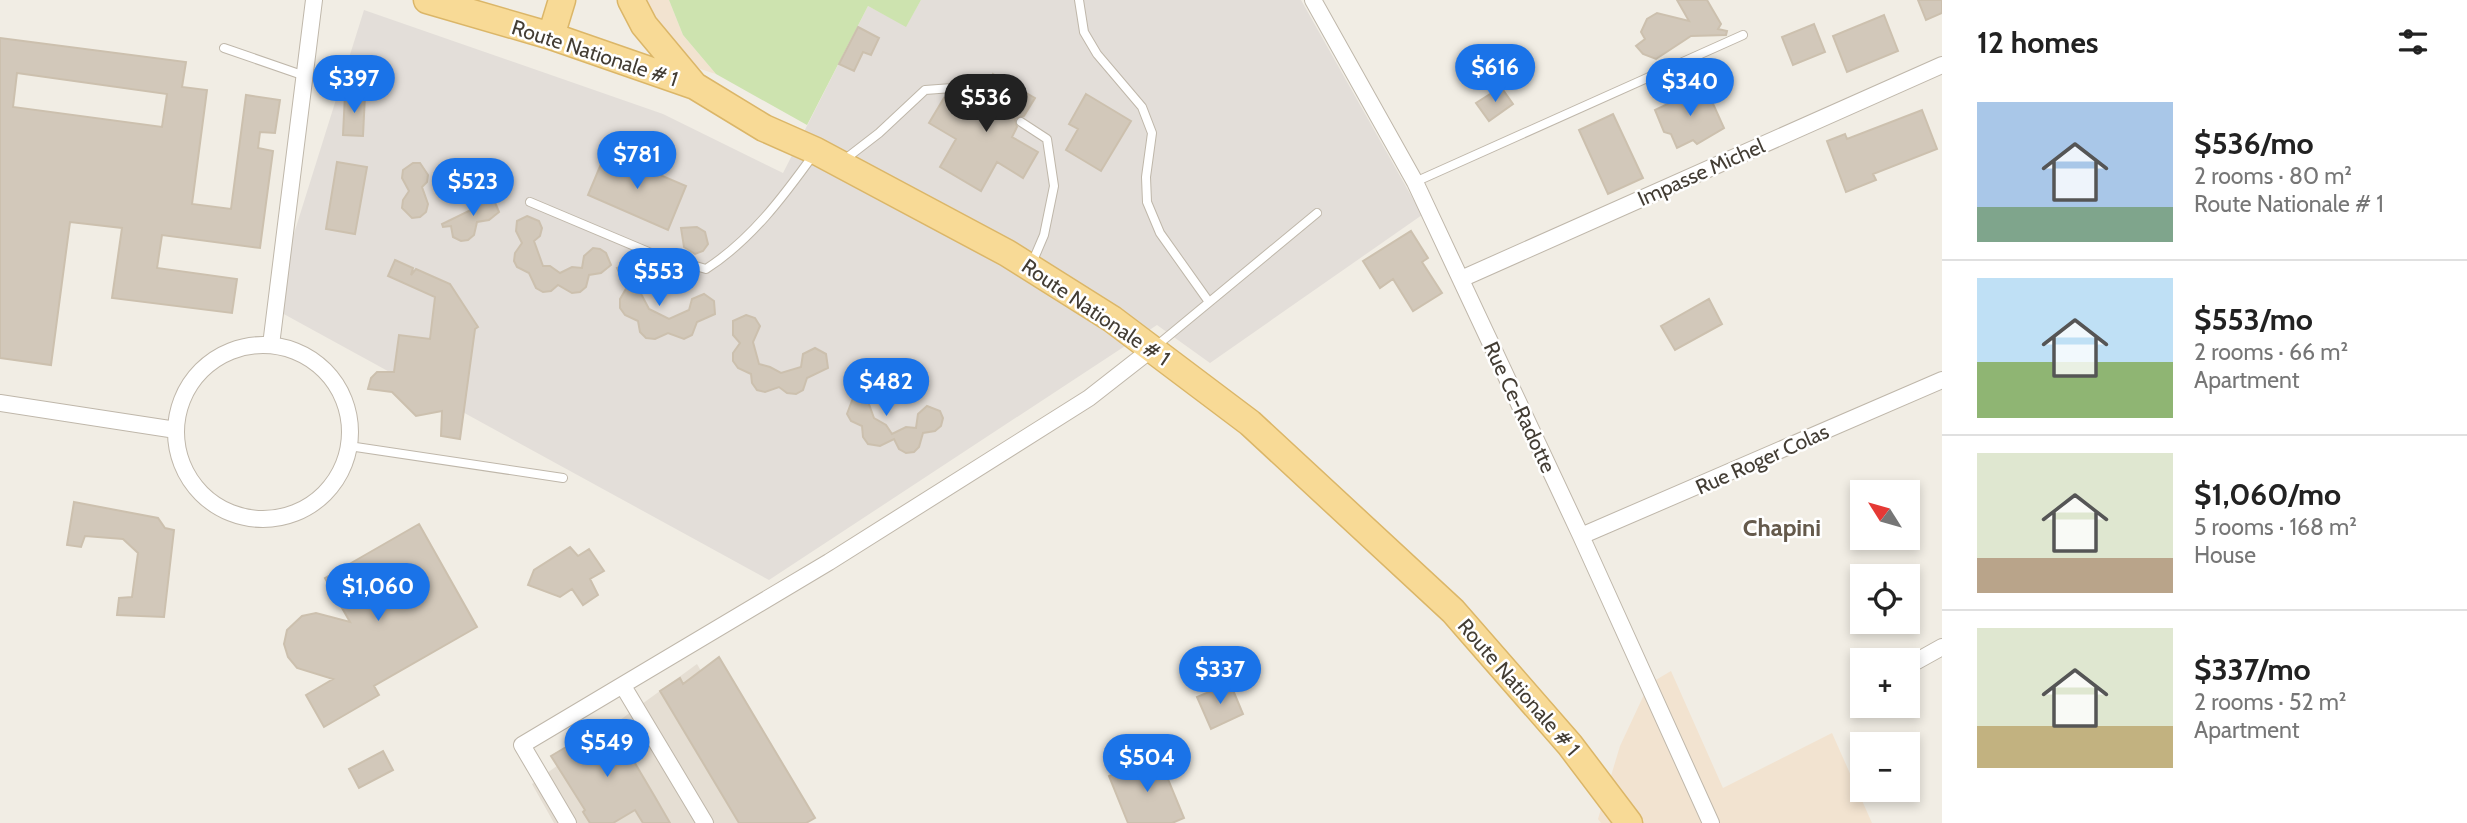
<!DOCTYPE html>
<meta charset="utf-8">
<style>
body{margin:0;font-family:Cabin,sans-serif;background:#f6f6f6;color:#222;height:100vh;display:flex;flex-direction:column;font-size:26px;white-space:nowrap}
*{box-sizing:border-box;margin:0}
p{font-size:23px;color:#767676}
.icon{flex:none;width:38px;height:38px;fill:none;stroke:currentColor;stroke-width:2;stroke-linecap:round;stroke-linejoin:round}
.map{position:relative;flex:1;overflow:hidden}
.details{display:flex;flex-direction:column;background:#fff;width:525px}
.details>*{flex:none}
.needle{width:46px;rotate:307deg}
.tools{position:absolute;left:1850px;top:480px;display:grid;gap:14px}
.tools a{display:grid;place-items:center;width:70px;height:70px;border-radius:0px;background:#fff;box-shadow:0 4px 10px #0003;font-size:35px}
.price{position:absolute;translate:-50% -60px;padding:0 16px;border-radius:24px;background:#1a73e8;color:#fff;font-size:23px;line-height:46px;filter:drop-shadow(0 2px 4px #0008)}
.price::after{content:'';position:absolute;left:50%;top:42px;width:21px;height:16px;margin-left:-10px;background:inherit;clip-path:polygon(0 0,100% 0,50% 100%)}
.price.current{background:#222;color:#fff}
ul{padding:0;list-style:none}
li{display:flex;align-items:center;gap:21px;height:175px;padding:0 35px}
li+li{border-top:2px solid #e0e0e0}
li span{display:grid;place-items:center;flex:none;width:196px;height:140px;border-radius:0px;color:#555}
li>.icon{margin-inline-start:auto}
span .icon{width:84px;height:84px;fill:#fffc;stroke-width:1}
li b{font-size:30px}
h2{display:flex;justify-content:space-between;align-items:center;height:84px;padding:0 35px;font-size:30px}
main{display:flex;flex:1;min-height:0}
.map>svg:first-child{display:block}
</style>
<main>
<div class="map">
<svg width="1942" height="823" viewBox="0 0 1942 823">
<rect width="100%" height="100%" fill="#f1ede4"/>
<path fill="#e5ded3" d="M 697,664 L 789,823 L 554,823 L 532,784 Z"/>
<path fill="#f2e3d0" d="M 646,0 L 669,0 L 683,35 L 716,74 L 700,69 L 679,55 L 659,27 Z
M 1671,671 L 1723,788 L 1832,733 L 1872,823 L 1601,823 L 1598,819 L 1620,746 L 1649,684 Z"/>
<path fill="#e3ded9" d="M 921,0 L 1301,0 L 1422,215 L 1210,363 L 1157,325 L 769,580 L 271,307 L 364,10 L 663,114 L 783,173 L 868,6 L 906,26 Z"/>
<path fill="#cde3af" d="M 669,0 L 921,0 L 906,27 L 868,6 L 807,125 L 716,74 L 683,35 Z"/>
<path fill="#d2c8ba" stroke="#ccc0ae" stroke-width="2" fill-rule="evenodd" d="M 1677,0 L 1707,0 L 1721,24 L 1718,29 L 1727,31 L 1726,35 L 1691,36 L 1656,59 L 1643,54 L 1636,46 L 1645,39 L 1641,32 L 1647,19 L 1657,13 L 1689,21 Z
M 1918,0 L 1942,0 L 1942,13 L 1926,20 Z
M 1884,15 L 1898,51 L 1847,72 L 1833,36 Z
M 1814,24 L 1825,52 L 1793,65 L 1782,37 Z
M 858,27 L 879,38 L 871,55 L 863,52 L 854,71 L 839,64 Z
M 0,38 L 186,62 L 182,87 L 207,90 L 192,204 L 231,209 L 246,95 L 280,100 L 275,133 L 260,132 L 258,148 L 273,151 L 260,248 L 162,235 L 157,268 L 237,279 L 232,313 L 112,298 L 122,228 L 70,222 L 51,365 L 0,358 ZM 17,73 L 167,94 L 162,127 L 13,107 Z
M 993,74 L 1035,98 L 1024,116 L 1015,119 L 1017,127 L 1012,137 L 1038,152 L 1023,178 L 997,162 L 981,191 L 940,167 L 956,139 L 929,123 L 944,98 L 970,114 L 977,102 L 986,99 L 984,91 Z
M 1705,86 L 1724,128 L 1697,144 L 1693,140 L 1677,148 L 1671,134 L 1664,132 L 1655,110 Z
M 1501,87 L 1513,104 L 1489,121 L 1476,103 Z
M 345,94 L 365,95 L 363,136 L 343,135 Z
M 1086,94 L 1131,121 L 1101,171 L 1066,150 L 1078,129 L 1069,124 Z
M 1922,110 L 1937,149 L 1873,174 L 1876,180 L 1846,192 L 1827,141 L 1845,134 L 1847,139 Z
M 1613,114 L 1643,178 L 1608,194 L 1579,130 Z
M 606,152 L 686,186 L 668,230 L 588,195 Z
M 337,162 L 367,167 L 355,234 L 326,229 Z
M 413,163 L 420,163 L 428,175 L 427,182 L 422,187 L 428,204 L 426,212 L 420,217 L 412,218 L 402,208 L 403,200 L 409,191 L 402,178 L 403,170 Z
M 481,195 L 488,196 L 494,200 L 499,212 L 489,220 L 477,222 L 474,235 L 468,240 L 461,241 L 453,237 L 451,226 L 443,227 L 442,224 L 471,210 L 475,199 Z
M 527,216 L 539,221 L 542,228 L 540,236 L 534,241 L 543,266 L 550,266 L 560,273 L 572,267 L 582,268 L 584,256 L 593,248 L 600,249 L 606,253 L 611,265 L 601,273 L 589,275 L 586,287 L 580,292 L 572,293 L 558,285 L 551,291 L 543,292 L 536,288 L 529,273 L 517,267 L 514,261 L 515,253 L 522,243 L 516,231 L 517,221 Z
M 697,227 L 705,232 L 708,244 L 703,251 L 695,254 L 684,247 L 681,228 Z
M 1411,231 L 1428,258 L 1422,262 L 1442,293 L 1413,311 L 1393,279 L 1380,288 L 1363,261 Z
M 395,260 L 413,268 L 411,275 L 416,269 L 450,284 L 478,327 L 475,329 L 460,439 L 441,436 L 442,411 L 416,416 L 392,392 L 368,389 L 371,378 L 377,372 L 394,372 L 399,335 L 430,339 L 435,297 L 388,276 Z
M 632,262 L 640,263 L 646,268 L 646,280 L 639,290 L 649,309 L 669,319 L 689,310 L 692,299 L 704,294 L 714,301 L 715,314 L 697,322 L 692,335 L 684,339 L 668,333 L 655,339 L 646,338 L 640,332 L 638,321 L 625,315 L 620,308 L 620,299 L 627,287 L 617,268 Z
M 1709,299 L 1722,324 L 1675,350 L 1661,326 Z
M 746,315 L 755,318 L 760,326 L 753,342 L 759,364 L 770,367 L 781,373 L 801,367 L 803,354 L 815,348 L 826,354 L 828,368 L 807,378 L 803,390 L 796,394 L 787,393 L 779,387 L 765,392 L 757,390 L 752,383 L 751,374 L 738,368 L 733,361 L 733,353 L 740,343 L 733,335 L 733,321 Z
M 859,370 L 867,373 L 872,381 L 871,389 L 866,396 L 874,418 L 886,425 L 892,434 L 906,427 L 916,428 L 918,414 L 927,406 L 940,411 L 943,418 L 941,426 L 935,431 L 923,433 L 919,447 L 914,452 L 906,453 L 899,449 L 894,439 L 880,446 L 868,444 L 863,437 L 862,426 L 851,421 L 847,414 L 853,398 L 846,389 L 846,375 Z
M 74,502 L 158,518 L 165,528 L 174,530 L 164,617 L 117,615 L 119,598 L 132,597 L 138,553 L 123,539 L 85,536 L 81,547 L 67,545 Z
M 419,524 L 477,627 L 374,686 L 379,695 L 324,727 L 306,695 L 333,679 L 297,668 L 288,657 L 284,644 L 287,630 L 302,616 L 316,613 L 350,622 L 325,578 Z
M 570,547 L 578,556 L 589,549 L 604,571 L 590,579 L 598,595 L 583,605 L 572,589 L 560,597 L 528,585 L 534,570 Z
M 719,657 L 815,818 L 806,823 L 739,823 L 660,691 L 680,678 L 683,684 Z
M 1230,683 L 1243,714 L 1211,729 L 1197,697 Z
M 610,721 L 655,797 L 670,823 L 643,823 L 635,810 L 613,823 L 590,823 L 583,812 L 585,810 L 551,756 Z
M 383,751 L 393,770 L 359,788 L 349,769 Z
M 1158,755 L 1184,818 L 1172,823 L 1128,823 L 1109,776 Z"/>
<g fill="none" stroke-linecap="round" stroke-linejoin="round">
<defs>
<path id="lane" d="M 1079,0 L 1084,32 L 1097,54 L 1142,107 L 1152,133 L 1146,177 L 1147,202 L 1160,233 L 1209,302
M 224,48 L 305,76
M 1021,122 L 1047,139 L 1054,186 L 1044,235 L 1032,263
M 844,160 L 879,133 L 925,90 L 966,87 L 980,96
M 1415,182 L 1743,35
M 530,202 L 651,253 L 706,269 C 751,240 783,197 814,154
M 1155,347 L 1317,213
M 349,446 L 563,478"/>
<path id="street" d="M 1313,0 L 1415,182 L 1581,536 L 1711,823
M 1461,279 L 1942,65
M 271,345 L 314,0
M176 432a87 87 0 1 1 174 0a87 87 0 1 1-174 0Z
M 0,403 L 176,430
M 1581,536 L 1942,380
M 1908,666 L 1942,647
M 623,686 L 705,823
M 568,823 L 522,745 L 829,562 L 1089,398 L 1153,348"/>
<path id="primary" d="M 427,0 L 551,36 L 695,86 L 764,128 L 816,151 L 1007,253 L 1112,319 L 1250,423 L 1453,611 L 1570,745 L 1629,823
M 631,0 L 644,25 L 694,85
M 551,36 L 562,0"/>
</defs>
<use href="#lane" stroke="#bfb7aa" stroke-width="10"/>
<use href="#street" stroke="#bfb7aa" stroke-width="18"/>
<use href="#primary" stroke="#dbb668" stroke-width="29"/>
<use href="#lane" stroke="#fff" stroke-width="8"/>
<use href="#street" stroke="#fff" stroke-width="16"/>
<use href="#primary" stroke="#f8da96" stroke-width="26"/>
</g>
<g text-anchor="middle" dominant-baseline="central" stroke-width="5" stroke-linejoin="round" paint-order="stroke">
<g font-size="21" fill="#433d34" stroke="#fff">
<text transform="translate(595 53) rotate(18)">Route Nationale # 1</text>
<text transform="translate(1701 172) rotate(-24)">Impasse Michel</text>
<text transform="translate(1096 312) rotate(34)">Route Nationale # 1</text>
<text transform="translate(1520 407) rotate(65)">Rue Ce-Radotte</text>
<text transform="translate(1762 459) rotate(-24)">Rue Roger Colas</text>
<text transform="translate(1519 687) rotate(49)">Route Nationale # 1</text>
</g>
<g font-size="24" font-weight="bold" fill="#655a4c" stroke="#fff">
<text x="1782" y="527">Chapini</text>
</g>
</g>
</svg>
<div class="tools">
<a><svg class="needle" viewBox="-14 -14 28 28"><path d="M0-13l5 13h-10z" fill="#e53935"/><path d="M0 13l5-13h-10z" fill="#767676"/></svg></a>
<a><svg class="icon" aria-label="locate" viewBox="0 0 24 24"><circle cx="12" cy="12" r="6"/><path d="M12 2v4M12 18v4M2 12h4M18 12h4"/></svg></a>
<a>+</a>
<a>−</a>
</div>
<b class="price" style="left:1495px;top:104px">$616</b>
<b class="price" style="left:354px;top:115px">$397</b>
<b class="price" style="left:1690px;top:118px">$340</b>
<b class="price current" style="left:986px;top:134px">$536</b>
<b class="price" style="left:637px;top:191px">$781</b>
<b class="price" style="left:473px;top:218px">$523</b>
<b class="price" style="left:659px;top:308px">$553</b>
<b class="price" style="left:886px;top:418px">$482</b>
<b class="price" style="left:378px;top:623px">$1,060</b>
<b class="price" style="left:1220px;top:706px">$337</b>
<b class="price" style="left:607px;top:779px">$549</b>
<b class="price" style="left:1147px;top:794px">$504</b>
</div>
<section class="details">
<h2>12 homes<svg class="icon" aria-label="filters" viewBox="0 0 24 24"><path d="M4 7h16M4 17h16"/><circle cx="9" cy="7" r="2"/><circle cx="15" cy="17" r="2"/></svg></h2>
<ul>
<li><span style="background:linear-gradient(#a9c7e8 75%,#7fa58c 0)"><svg class="icon" aria-label="home" viewBox="0 0 24 24"><path d="M3 11l9-7 9 7M6 9v11h12V9"/></svg></span><div><b>$536/mo</b><p>2 rooms · 80 m²</p><p>Route Nationale # 1</p></div></li>
<li><span style="background:linear-gradient(#bfe0f5 60%,#8fb573 0)"><svg class="icon" aria-label="home" viewBox="0 0 24 24"><path d="M3 11l9-7 9 7M6 9v11h12V9"/></svg></span><div><b>$553/mo</b><p>2 rooms · 66 m²</p><p>Apartment</p></div></li>
<li><span style="background:linear-gradient(#dfe7d0 75%,#b9a48a 0)"><svg class="icon" aria-label="home" viewBox="0 0 24 24"><path d="M3 11l9-7 9 7M6 9v11h12V9"/></svg></span><div><b>$1,060/mo</b><p>5 rooms · 168 m²</p><p>House</p></div></li>
<li><span style="background:linear-gradient(#dfe7d0 70%,#c2b280 0)"><svg class="icon" aria-label="home" viewBox="0 0 24 24"><path d="M3 11l9-7 9 7M6 9v11h12V9"/></svg></span><div><b>$337/mo</b><p>2 rooms · 52 m²</p><p>Apartment</p></div></li>
</ul>
</section>
</main>
